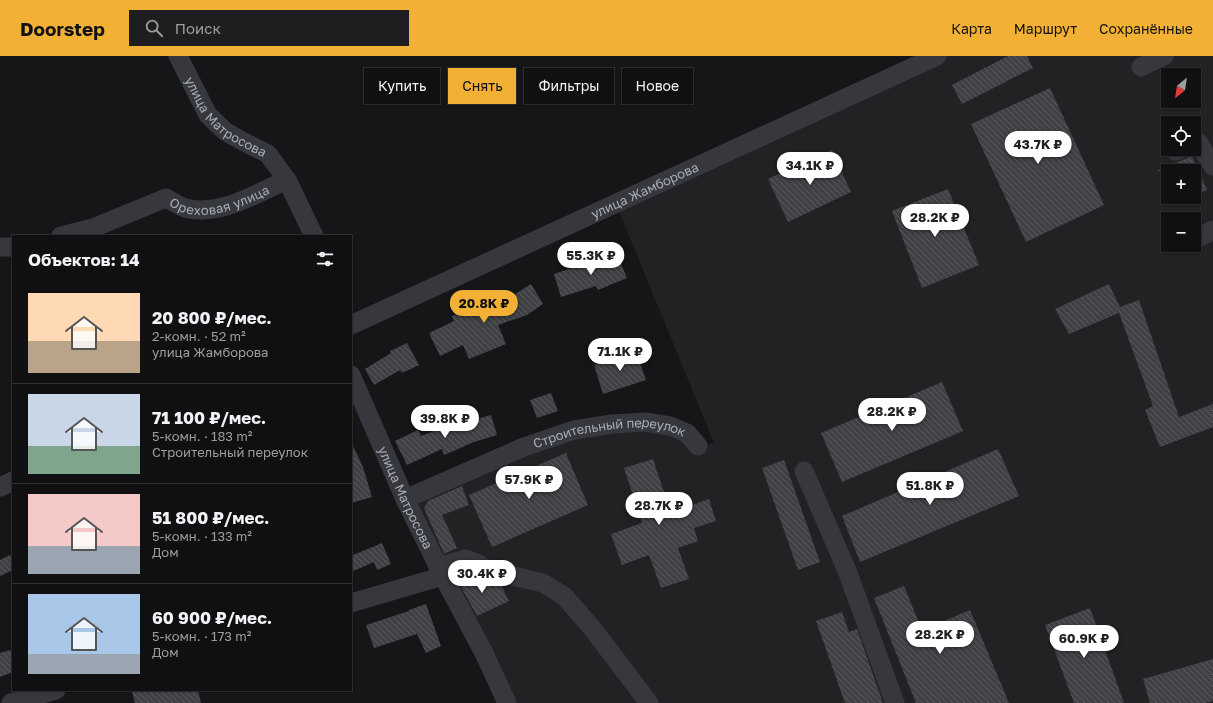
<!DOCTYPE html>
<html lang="ru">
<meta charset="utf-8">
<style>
body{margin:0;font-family:"Golos Text",sans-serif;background:#1e1e20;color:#f1f3f6;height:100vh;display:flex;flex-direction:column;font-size:15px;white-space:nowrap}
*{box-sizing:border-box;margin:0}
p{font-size:13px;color:#9c9d9f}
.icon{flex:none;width:22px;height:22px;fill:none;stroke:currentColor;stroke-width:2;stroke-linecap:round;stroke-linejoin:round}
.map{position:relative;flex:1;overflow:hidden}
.drawer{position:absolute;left:12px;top:179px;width:340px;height:456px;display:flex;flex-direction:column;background:#101012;border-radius:0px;box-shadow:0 1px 3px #0004,0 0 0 1px #303032}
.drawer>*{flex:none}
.banner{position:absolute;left:364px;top:12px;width:380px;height:36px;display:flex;gap:8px}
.needle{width:26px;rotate:210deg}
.buttons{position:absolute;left:1161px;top:12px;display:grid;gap:8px}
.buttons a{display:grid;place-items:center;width:40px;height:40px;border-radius:0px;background:#101012;box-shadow:0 1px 3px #0004,0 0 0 1px #303032;font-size:20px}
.price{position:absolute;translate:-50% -34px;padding:0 9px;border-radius:14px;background:#fff;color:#222;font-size:13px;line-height:26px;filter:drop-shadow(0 1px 2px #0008)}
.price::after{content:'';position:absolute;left:50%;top:24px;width:12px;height:9px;margin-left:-6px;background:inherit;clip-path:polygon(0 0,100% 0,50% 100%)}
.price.active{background:#f2b134;color:#111}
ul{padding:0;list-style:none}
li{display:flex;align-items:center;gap:12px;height:100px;padding:0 16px}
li+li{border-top:1px solid #303032}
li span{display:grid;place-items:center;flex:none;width:112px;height:80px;border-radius:0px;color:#555}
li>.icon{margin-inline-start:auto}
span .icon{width:48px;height:48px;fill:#fffc;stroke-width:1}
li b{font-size:17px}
h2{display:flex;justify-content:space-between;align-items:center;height:48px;padding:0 16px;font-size:17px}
.chip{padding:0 14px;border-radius:0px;background:#101012;box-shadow:0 1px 3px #0004,0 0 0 1px #303032;font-size:14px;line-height:36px}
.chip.active{background:#f2b134;color:#111}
header{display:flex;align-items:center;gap:24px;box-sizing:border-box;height:56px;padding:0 20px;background:#f2b134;color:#111}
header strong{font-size:19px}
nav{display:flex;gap:22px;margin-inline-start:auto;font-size:14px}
.search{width:280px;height:36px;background:#1e1e20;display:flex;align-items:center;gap:10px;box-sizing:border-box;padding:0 14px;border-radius:0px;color:#9c9d9f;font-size:15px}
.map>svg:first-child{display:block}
</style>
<header>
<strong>Doorstep</strong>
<div class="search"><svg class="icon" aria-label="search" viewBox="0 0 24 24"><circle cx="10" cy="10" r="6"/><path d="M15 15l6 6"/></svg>Поиск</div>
<nav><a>Карта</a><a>Маршрут</a><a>Сохранённые</a></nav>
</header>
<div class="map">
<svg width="1213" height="647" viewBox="0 0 1213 647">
<defs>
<pattern id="building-back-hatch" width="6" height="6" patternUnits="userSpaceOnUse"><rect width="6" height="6" fill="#404145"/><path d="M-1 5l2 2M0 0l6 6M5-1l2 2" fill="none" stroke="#595a5e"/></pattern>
</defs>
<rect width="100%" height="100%" fill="#161618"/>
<path fill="#222225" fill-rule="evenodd" d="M 937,0 L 1213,0 L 1213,647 L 507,647 L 405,443 L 524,391 L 645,366 L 698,390 L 714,387 L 616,148 ZM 1168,19 L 1194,19 L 1194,45 L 1168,45 ZM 1168,67 L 1194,67 L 1194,93 L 1168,93 ZM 1168,115 L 1194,115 L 1194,141 L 1168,141 ZM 1168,163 L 1194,163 L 1194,189 L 1168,189 Z"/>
<path fill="url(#building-back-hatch)" d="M 1008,0 L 1027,0 L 1033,12 L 962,48 L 952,29 Z
M 1050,32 L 1104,149 L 1026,186 L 971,68 Z
M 832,94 L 851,136 L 788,166 L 768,123 Z
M 1192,100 L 1207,134 L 1194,139 L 1194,115 L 1156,115 Z
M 948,133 L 979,209 L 922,232 L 892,155 Z
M 616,196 L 627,222 L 598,234 L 596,230 L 561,241 L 554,218 L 575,211 L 576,213 Z
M 531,228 L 543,248 L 527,259 L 498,269 L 506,288 L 469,303 L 463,289 L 440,300 L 429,277 L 454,265 L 452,260 L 488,244 L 489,247 L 506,241 L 507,243 Z
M 1109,228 L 1120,251 L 1139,244 L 1179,361 L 1213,348 L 1213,371 L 1160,391 L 1145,354 L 1153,350 L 1119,257 L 1069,278 L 1055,253 Z
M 407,287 L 419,309 L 402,317 L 400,314 L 374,329 L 365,313 L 391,297 L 390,295 Z
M 635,293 L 646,324 L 603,338 L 594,309 L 620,301 L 620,298 Z
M 942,326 L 963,375 L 842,426 L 821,377 Z
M 551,337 L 558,355 L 537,362 L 530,344 Z
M 491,359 L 497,379 L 474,386 L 444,399 L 442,393 L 407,409 L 395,385 L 418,374 L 421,380 L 455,367 L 456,369 Z
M 351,386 L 363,411 L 372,441 L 351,447 Z
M 998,393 L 1019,440 L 860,506 L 842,460 Z
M 566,397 L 588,449 L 492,491 L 469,439 Z
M 653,403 L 671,457 L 709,443 L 716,465 L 694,472 L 698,485 L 678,492 L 689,523 L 661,532 L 649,499 L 622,509 L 611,478 L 642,467 L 624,412 Z
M 784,404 L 820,506 L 798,514 L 762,412 Z
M 462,430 L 469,449 L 442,459 L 457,492 L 444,498 L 424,452 L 428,445 Z
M 382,487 L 391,508 L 377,514 L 374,506 L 351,516 L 351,500 Z
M 10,499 L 13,506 L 13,514 L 0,520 L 0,504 Z
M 466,515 L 468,516 L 476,531 L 486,525 L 501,529 L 509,545 L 477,560 L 455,520 Z
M 904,530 L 922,574 L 970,554 L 1009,647 L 916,647 L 874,542 Z
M 426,548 L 441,590 L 426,597 L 417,578 L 374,592 L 366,569 L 409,555 L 409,554 Z
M 1090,552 L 1124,647 L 1074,647 L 1045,569 Z
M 842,556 L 849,576 L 857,573 L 883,647 L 845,647 L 816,565 Z
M 11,594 L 13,601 L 13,616 L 0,621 L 0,597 Z
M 1213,603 L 1213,645 L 1205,647 L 1150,647 L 1143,623 Z
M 140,634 L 198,634 L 201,647 L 135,647 L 132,636 Z"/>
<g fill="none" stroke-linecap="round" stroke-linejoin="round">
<g stroke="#37383d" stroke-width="19">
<path id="s1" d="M 178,0 L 208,59 L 226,76 L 248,88 L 268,98 L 287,124 L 314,180"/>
<path d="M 1141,11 L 1164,0"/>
<path d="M 1194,87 L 1198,86 L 1213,110"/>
<path d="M 1175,95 L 1181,93"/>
<path id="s2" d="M 61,180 L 93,172 L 166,142 C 172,145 179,150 185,152 C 221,161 256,137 287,124"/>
<path d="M 1196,183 L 1213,174"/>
<path d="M 0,191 L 13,191"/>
<path id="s3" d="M 351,269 L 937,0"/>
<path id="s4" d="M 351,319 L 405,443 L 443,520 L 484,597 L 507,647"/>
<path d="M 804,415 L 848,517 L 895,647"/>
<path d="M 0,431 L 13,425"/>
<path id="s5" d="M 405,443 L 524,391 L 574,374 L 612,368 L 645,366 L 670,370 L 687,377 L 698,390"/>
<path d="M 438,511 L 466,503 L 479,508 L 487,514 L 543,527 L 564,540 L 592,572 L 649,647"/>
<path d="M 351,547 L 443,520"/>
<path d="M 11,647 L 56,634"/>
</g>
</g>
<g text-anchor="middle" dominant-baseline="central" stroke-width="3" stroke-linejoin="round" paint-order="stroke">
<g font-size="13" fill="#a8adb8" stroke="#111113">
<text stroke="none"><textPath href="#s1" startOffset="80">улица Матросова</textPath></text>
<text stroke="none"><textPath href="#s3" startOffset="323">улица Жамборова</textPath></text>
<text stroke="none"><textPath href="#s2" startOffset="169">Ореховая улица</textPath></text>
<text stroke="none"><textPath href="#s5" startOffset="218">Строительный переулок</textPath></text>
<text stroke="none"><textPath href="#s4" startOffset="134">улица Матросова</textPath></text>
</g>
</g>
</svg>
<div class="buttons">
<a><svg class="needle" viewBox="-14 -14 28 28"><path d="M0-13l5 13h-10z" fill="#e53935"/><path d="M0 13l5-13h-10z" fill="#9c9d9f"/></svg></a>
<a><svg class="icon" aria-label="locate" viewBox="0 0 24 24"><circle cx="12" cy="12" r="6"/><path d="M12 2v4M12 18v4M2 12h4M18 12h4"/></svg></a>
<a>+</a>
<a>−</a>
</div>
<b class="price" style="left:1038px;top:109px">43.7K ₽</b>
<b class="price" style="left:810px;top:130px">34.1K ₽</b>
<b class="price" style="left:935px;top:182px">28.2K ₽</b>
<b class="price" style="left:591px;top:220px">55.3K ₽</b>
<b class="price active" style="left:484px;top:268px">20.8K ₽</b>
<b class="price" style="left:620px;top:316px">71.1K ₽</b>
<b class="price" style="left:892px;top:376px">28.2K ₽</b>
<b class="price" style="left:445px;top:383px">39.8K ₽</b>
<b class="price" style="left:529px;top:444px">57.9K ₽</b>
<b class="price" style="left:930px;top:450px">51.8K ₽</b>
<b class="price" style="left:659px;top:470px">28.7K ₽</b>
<b class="price" style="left:482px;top:538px">30.4K ₽</b>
<b class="price" style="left:940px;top:599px">28.2K ₽</b>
<b class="price" style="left:1084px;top:603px">60.9K ₽</b>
<div class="banner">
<a class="chip">Купить</a>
<a class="chip active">Снять</a>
<a class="chip">Фильтры</a>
<a class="chip">Новое</a>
</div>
<section class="drawer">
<h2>Объектов: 14<svg class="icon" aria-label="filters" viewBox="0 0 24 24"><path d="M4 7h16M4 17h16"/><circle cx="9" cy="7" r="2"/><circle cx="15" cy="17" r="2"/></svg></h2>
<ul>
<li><span style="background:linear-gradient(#ffd9b3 60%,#b9a48a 0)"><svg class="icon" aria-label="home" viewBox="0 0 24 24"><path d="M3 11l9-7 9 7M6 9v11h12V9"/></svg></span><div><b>20 800 ₽/мес.</b><p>2-комн. · 52 m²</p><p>улица Жамборова</p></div></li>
<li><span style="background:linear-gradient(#c9d6e8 65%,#7fa58c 0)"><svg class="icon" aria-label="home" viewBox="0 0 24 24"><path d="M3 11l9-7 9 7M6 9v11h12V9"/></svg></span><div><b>71 100 ₽/мес.</b><p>5-комн. · 183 m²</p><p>Строительный переулок</p></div></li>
<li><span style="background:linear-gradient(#f6c9c9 65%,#9aa5b1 0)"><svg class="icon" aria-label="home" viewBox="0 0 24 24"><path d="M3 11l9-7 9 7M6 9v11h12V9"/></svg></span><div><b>51 800 ₽/мес.</b><p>5-комн. · 133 m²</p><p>Дом</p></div></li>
<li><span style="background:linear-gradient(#a9c7e8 75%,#9aa5b1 0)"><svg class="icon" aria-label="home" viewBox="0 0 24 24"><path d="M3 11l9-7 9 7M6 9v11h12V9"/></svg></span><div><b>60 900 ₽/мес.</b><p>5-комн. · 173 m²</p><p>Дом</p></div></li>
</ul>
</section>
</div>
